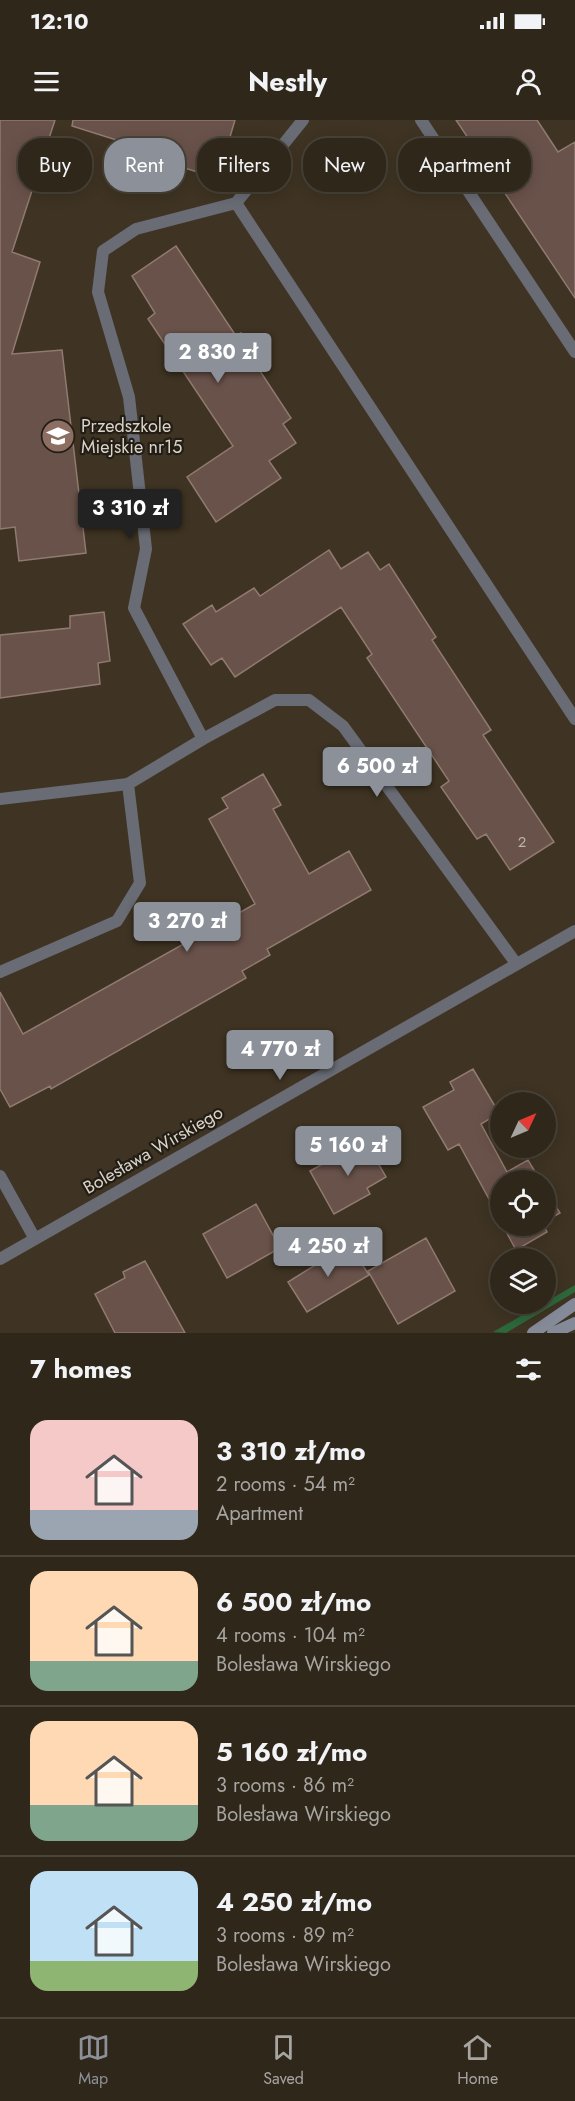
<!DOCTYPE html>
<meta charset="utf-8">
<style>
body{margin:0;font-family:Jost,sans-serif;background:#3b3327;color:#f1f3f6;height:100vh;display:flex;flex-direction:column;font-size:22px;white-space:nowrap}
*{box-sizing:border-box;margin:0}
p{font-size:20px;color:#a7a5a2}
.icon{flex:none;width:33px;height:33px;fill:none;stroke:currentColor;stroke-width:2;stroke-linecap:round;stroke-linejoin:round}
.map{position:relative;height:1213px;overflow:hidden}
.panel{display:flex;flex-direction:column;background:#2f271a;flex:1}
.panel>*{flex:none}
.top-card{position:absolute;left:18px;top:18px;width:540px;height:54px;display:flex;gap:12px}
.needle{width:39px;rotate:46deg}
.fabs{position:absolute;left:490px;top:972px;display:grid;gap:12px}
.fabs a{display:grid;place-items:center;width:66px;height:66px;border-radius:50%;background:#2f271a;box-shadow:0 3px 15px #0003,0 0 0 2px #4a4439;font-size:30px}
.price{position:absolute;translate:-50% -51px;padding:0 14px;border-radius:6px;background:#8c9099;color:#fff;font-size:20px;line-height:39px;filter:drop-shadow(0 2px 3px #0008)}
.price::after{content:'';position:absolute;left:50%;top:36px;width:18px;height:14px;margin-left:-9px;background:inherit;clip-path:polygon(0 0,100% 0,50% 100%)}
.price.selected{background:#222;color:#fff}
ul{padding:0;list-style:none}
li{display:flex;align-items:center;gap:18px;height:150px;padding:0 30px}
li+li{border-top:2px solid #4a4439}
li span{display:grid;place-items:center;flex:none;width:168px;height:120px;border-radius:18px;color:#555}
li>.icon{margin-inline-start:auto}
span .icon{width:72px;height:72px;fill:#fffc;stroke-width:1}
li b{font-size:26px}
h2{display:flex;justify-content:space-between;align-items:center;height:72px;padding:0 30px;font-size:26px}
.chip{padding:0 21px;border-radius:24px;background:#2f271a;box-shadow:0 3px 15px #0003,0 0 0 2px #4a4439;font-size:21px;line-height:54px}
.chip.selected{background:#8c9099;color:#fff}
.status{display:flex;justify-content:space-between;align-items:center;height:42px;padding:0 30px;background:#2f271a;direction:ltr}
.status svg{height:16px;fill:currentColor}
header{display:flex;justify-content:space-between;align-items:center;height:78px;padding:0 30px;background:#2f271a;font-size:27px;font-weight:700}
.tab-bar{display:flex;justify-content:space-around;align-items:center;height:84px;border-top:2px solid #4a4439;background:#2f271a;font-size:16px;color:#a7a5a2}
.tab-bar a{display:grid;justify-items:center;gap:3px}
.tab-bar .selected{color:#8c9099}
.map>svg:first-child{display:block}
</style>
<div class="status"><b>12:10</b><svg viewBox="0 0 49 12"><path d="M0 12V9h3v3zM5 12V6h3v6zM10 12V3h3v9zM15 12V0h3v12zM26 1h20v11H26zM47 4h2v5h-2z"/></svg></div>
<header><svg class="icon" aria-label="menu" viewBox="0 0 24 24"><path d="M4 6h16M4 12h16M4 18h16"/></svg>Nestly<svg class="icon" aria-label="person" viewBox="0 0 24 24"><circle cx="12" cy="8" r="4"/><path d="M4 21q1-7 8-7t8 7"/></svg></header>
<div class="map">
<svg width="575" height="1213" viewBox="0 0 575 1213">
<rect width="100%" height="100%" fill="#3f3423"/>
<path fill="#2d683b" d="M 575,1165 L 575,1172 L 506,1213 L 493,1212 Z"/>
<path fill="#69524a" stroke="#917a71" stroke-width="1.5" d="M 0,0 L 55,0 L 12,132 L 40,142 L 12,234 L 62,230 L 86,433 L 19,441 L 15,407 L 0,409 Z
M 73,0 L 235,0 L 224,37 L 212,34 L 204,54 L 124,29 L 126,23 L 72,6 Z
M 456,0 L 537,0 L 558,32 L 575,22 L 575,178 Z
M 176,126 L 236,216 L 241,213 L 261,241 L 256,245 L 291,298 L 283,304 L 296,323 L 269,341 L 281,358 L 216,402 L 187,357 L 233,326 L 148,199 L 155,193 L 132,156 Z
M 329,430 L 341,449 L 368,432 L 380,450 L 389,444 L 436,517 L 432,520 L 491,610 L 483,615 L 554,722 L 510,750 L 486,714 L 477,719 L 441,667 L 449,661 L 367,538 L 372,534 L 341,487 L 235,557 L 222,538 L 211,545 L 183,504 L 212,485 L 216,492 L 254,468 L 260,476 Z
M 104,492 L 110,541 L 98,543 L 100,564 L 0,578 L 0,515 L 70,508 L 70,496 Z
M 263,654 L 281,685 L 273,689 L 309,754 L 349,731 L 371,770 L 267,829 L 270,835 L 242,851 L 246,858 L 51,969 L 50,966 L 10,987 L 0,969 L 0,872 L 23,914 L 255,784 L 209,699 L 228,688 L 222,678 Z
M 473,949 L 499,993 L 481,1004 L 507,1052 L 528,1040 L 540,1060 L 501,1060 L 501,1101 L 459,1024 L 448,1030 L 423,987 L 454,970 L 450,962 Z
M 365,1020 L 386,1057 L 367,1068 L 370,1074 L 334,1094 L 310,1051 Z
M 546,1070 L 560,1093 L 546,1101 Z
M 256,1084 L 280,1128 L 227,1158 L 203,1114 Z
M 503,1106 L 544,1106 L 547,1112 L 516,1130 Z
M 426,1118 L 455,1171 L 398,1204 L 368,1151 Z
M 349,1124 L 369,1155 L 307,1192 L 288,1162 Z
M 145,1141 L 185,1213 L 115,1213 L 95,1174 L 125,1158 L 123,1152 Z"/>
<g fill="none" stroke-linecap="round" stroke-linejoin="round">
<path stroke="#696c75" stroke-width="12" d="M 236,83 L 575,599
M 0,679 L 128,664"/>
<path stroke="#696c75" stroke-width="12" d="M 203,619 L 275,580 L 309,580 L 343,606 L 515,842
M 0,852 L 117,801 L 140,763 L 128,664 L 203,619 L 134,488 L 146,429 L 129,277 L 98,172 L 103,131 L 136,109 L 236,83 L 303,0
M 0,1056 L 35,1119
M 0,1139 L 575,811"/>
<path stroke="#696c75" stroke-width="12" d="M 421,0 L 575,232"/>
<path stroke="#858a98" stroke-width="12" d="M 533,1213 L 575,1184
M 553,1213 L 575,1203"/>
</g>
<defs>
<symbol id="school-disc" viewBox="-11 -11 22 22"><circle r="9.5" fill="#8d6e63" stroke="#221d15"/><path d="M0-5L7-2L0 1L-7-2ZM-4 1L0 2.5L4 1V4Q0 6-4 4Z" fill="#fff"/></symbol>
</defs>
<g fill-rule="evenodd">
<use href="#school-disc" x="39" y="297" width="38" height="38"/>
</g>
<g text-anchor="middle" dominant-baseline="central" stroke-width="4.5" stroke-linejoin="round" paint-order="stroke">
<g font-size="15" fill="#beb3a8">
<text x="522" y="722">2</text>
</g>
<g font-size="18" fill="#dad3c8" stroke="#221d15" text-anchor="start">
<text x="81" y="306">Przedszkole<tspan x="81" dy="21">Miejskie nr15</tspan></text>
</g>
<g font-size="18" fill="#dad3c8" stroke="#221d15">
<text transform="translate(153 1030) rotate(-30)">Bolesława Wirskiego</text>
</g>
</g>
</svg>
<div class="fabs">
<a><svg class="needle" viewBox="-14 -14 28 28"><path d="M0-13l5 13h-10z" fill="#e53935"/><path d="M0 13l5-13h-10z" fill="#a7a5a2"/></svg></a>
<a><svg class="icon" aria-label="locate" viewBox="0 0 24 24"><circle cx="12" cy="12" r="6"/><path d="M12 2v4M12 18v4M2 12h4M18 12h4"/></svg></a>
<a><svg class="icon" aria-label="layers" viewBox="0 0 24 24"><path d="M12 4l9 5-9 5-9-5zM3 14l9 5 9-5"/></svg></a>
</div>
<b class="price" style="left:218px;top:264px">2 830 zł</b>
<b class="price selected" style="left:130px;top:420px">3 310 zł</b>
<b class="price" style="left:377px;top:678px">6 500 zł</b>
<b class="price" style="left:187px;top:833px">3 270 zł</b>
<b class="price" style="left:280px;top:961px">4 770 zł</b>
<b class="price" style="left:348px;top:1057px">5 160 zł</b>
<b class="price" style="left:328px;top:1158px">4 250 zł</b>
<div class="top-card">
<a class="chip">Buy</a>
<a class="chip selected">Rent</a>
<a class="chip">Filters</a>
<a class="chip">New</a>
<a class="chip">Apartment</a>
</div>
</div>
<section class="panel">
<h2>7 homes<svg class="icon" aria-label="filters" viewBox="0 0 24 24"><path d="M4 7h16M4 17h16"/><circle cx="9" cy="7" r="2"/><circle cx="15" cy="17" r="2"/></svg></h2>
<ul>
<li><span style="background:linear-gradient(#f6c9c9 75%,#9aa5b1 0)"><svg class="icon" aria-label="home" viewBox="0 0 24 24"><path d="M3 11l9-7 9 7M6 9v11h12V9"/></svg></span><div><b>3 310 zł/mo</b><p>2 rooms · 54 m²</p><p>Apartment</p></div></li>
<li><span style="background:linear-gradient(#ffd9b3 75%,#7fa58c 0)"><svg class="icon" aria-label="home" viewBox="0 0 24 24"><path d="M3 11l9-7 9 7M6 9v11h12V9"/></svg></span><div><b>6 500 zł/mo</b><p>4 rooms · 104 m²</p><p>Bolesława Wirskiego</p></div></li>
<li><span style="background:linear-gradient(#ffd9b3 70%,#7fa58c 0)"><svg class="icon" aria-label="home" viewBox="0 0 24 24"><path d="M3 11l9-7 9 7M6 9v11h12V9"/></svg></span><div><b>5 160 zł/mo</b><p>3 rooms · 86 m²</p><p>Bolesława Wirskiego</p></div></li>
<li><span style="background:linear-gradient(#bfe0f5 75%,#8fb573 0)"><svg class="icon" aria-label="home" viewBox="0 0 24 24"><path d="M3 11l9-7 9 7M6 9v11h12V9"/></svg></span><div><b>4 250 zł/mo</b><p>3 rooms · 89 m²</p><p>Bolesława Wirskiego</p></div></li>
</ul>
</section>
<nav class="tab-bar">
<a class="selected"><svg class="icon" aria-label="map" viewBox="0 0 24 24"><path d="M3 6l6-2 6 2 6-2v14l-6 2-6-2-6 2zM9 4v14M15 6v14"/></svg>Map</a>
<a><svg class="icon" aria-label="saved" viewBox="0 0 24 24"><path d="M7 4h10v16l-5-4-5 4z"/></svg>Saved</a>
<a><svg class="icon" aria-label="home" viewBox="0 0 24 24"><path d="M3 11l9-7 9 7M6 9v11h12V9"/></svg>Home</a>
</nav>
